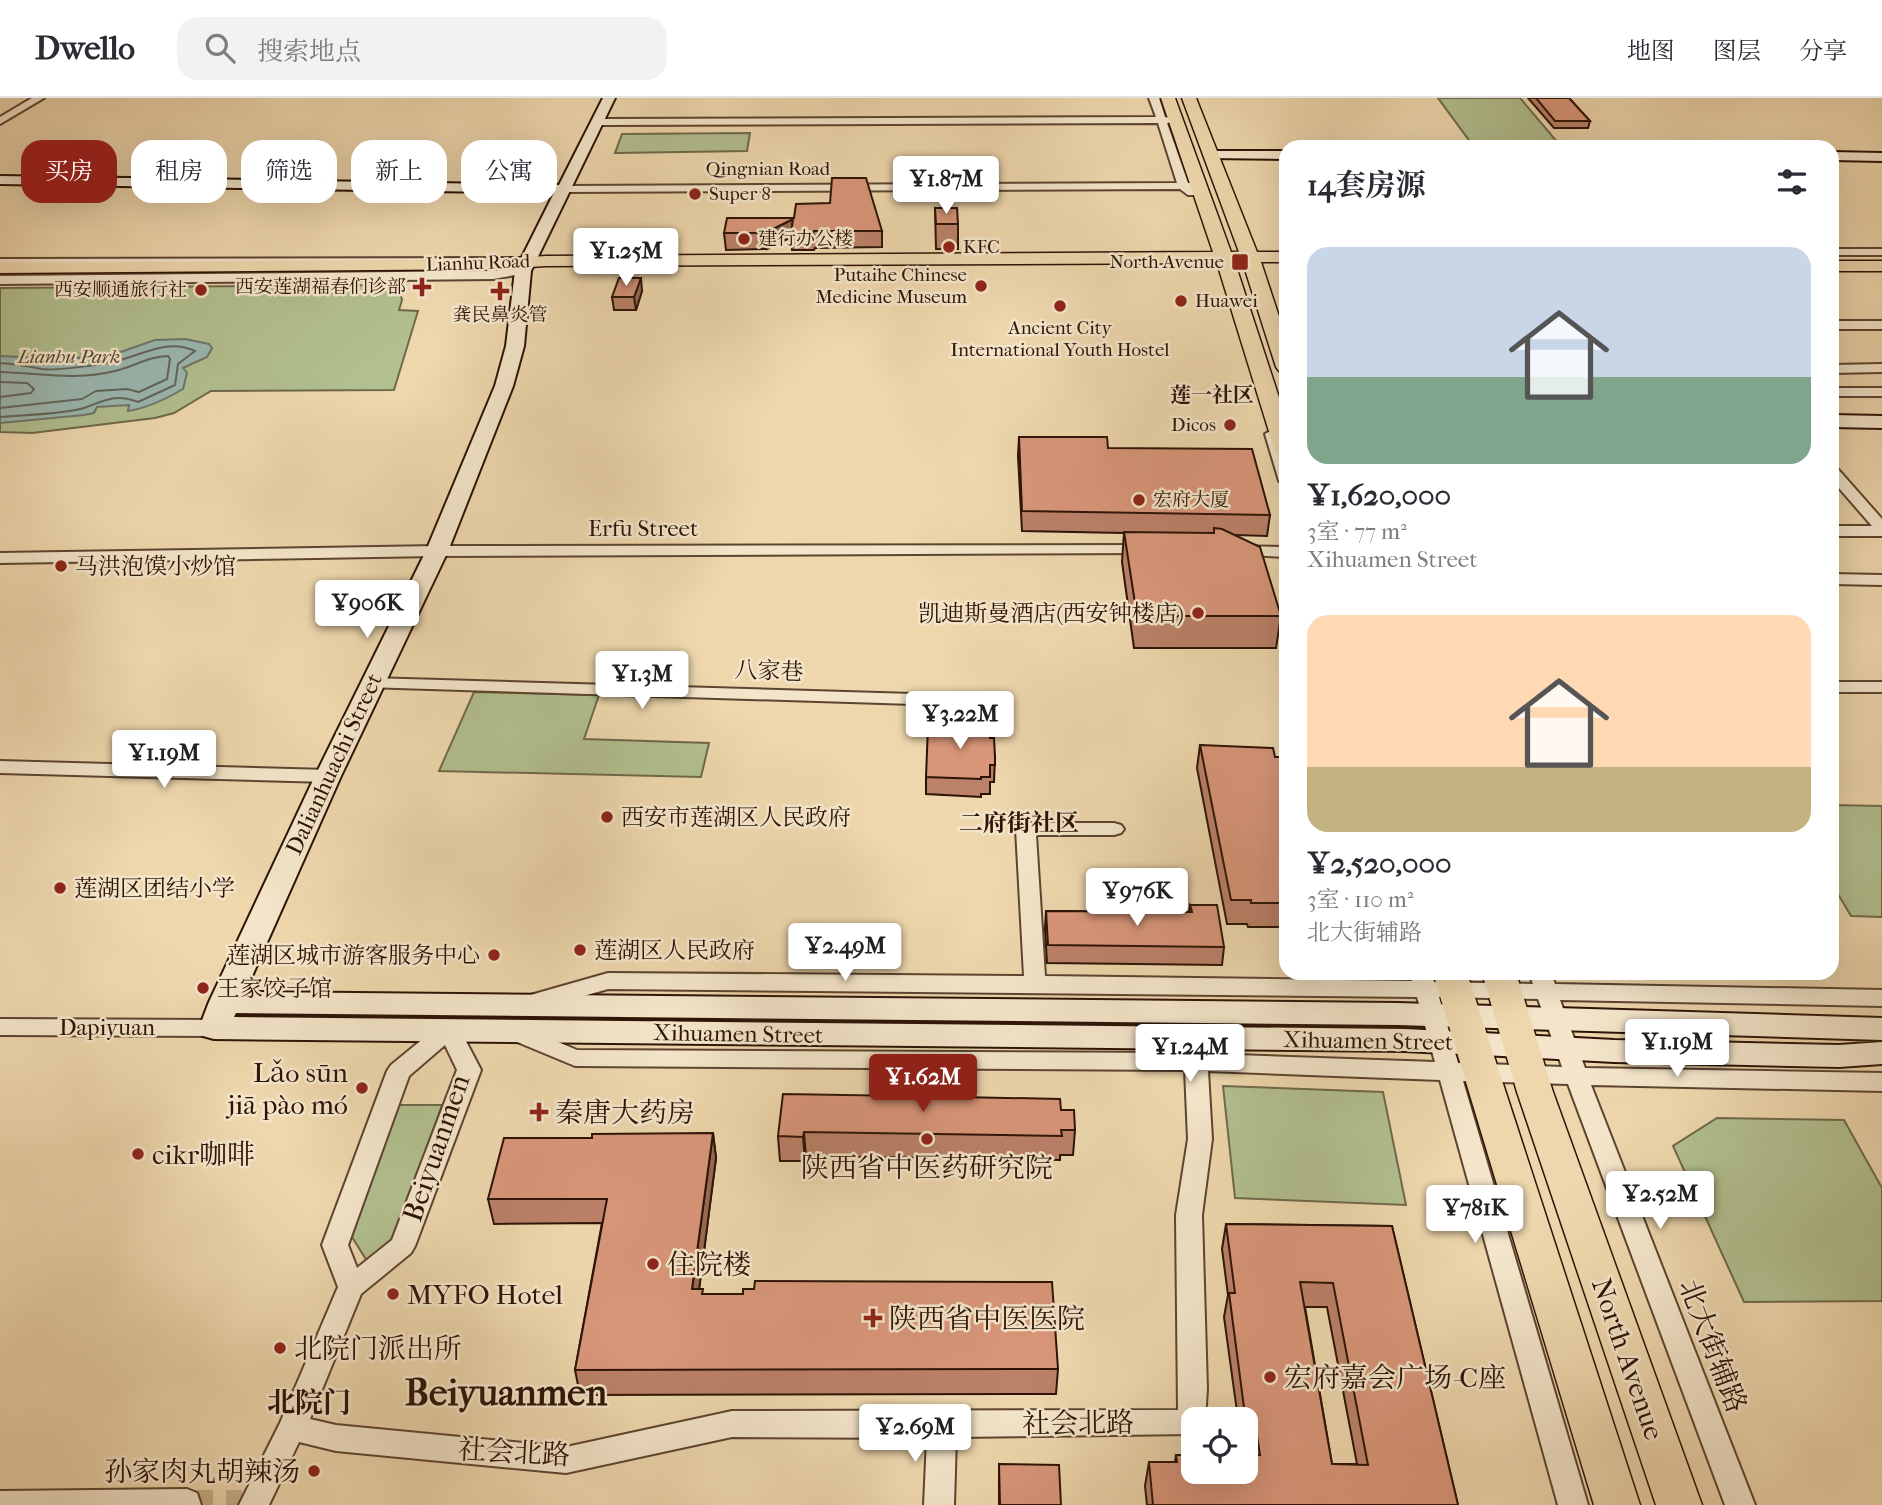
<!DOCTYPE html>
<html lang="zh">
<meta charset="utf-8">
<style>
body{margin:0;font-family:"IM FELL French Canon","Noto Serif SC",serif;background:#f2f2f3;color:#2b2b33;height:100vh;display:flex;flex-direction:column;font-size:26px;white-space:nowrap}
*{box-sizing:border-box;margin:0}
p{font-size:23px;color:#7c7c81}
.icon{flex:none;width:38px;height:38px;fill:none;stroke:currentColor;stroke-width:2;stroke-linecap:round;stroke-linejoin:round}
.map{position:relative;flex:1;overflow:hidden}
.sheet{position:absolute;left:1279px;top:42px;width:560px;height:840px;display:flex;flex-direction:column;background:#fff;border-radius:21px;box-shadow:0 7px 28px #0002}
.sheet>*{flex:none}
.banner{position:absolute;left:21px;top:42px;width:665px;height:63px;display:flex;gap:14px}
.fabs{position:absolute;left:1181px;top:1309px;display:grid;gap:14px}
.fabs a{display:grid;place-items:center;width:77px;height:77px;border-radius:14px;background:#fff;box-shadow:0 7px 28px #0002;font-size:35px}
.price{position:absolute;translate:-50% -60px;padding:0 16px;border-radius:7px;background:#fff;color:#222;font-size:23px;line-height:46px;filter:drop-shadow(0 2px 4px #0008)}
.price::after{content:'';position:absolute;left:50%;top:42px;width:21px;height:16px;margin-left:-10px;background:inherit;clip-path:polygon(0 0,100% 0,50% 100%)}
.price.current{background:#8f2418;color:#fff}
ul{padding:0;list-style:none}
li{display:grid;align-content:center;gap:14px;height:371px;padding:0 28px}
li span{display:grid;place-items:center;height:217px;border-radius:21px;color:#555}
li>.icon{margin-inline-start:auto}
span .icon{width:126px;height:126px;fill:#fffc;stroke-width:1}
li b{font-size:30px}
h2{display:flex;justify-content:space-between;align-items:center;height:84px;padding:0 28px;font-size:30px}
.chip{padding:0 24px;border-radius:21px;background:#fff;box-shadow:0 7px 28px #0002;font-size:24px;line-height:63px}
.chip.current{background:#8f2418;color:#fff}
header{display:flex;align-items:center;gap:42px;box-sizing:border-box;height:98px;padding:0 35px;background:#fff;border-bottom:2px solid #e1e1e2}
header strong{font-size:33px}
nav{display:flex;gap:38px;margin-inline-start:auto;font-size:24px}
.search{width:490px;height:63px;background:#f2f2f3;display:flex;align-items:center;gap:18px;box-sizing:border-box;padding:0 24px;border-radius:21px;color:#7c7c81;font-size:26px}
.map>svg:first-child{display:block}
</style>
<header>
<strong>Dwello</strong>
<div class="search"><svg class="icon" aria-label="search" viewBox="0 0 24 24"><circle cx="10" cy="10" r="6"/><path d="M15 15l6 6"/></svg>搜索地点</div>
<nav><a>地图</a><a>图层</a><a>分享</a></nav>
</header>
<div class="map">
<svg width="1882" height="1407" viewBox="0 0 1882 1407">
<rect width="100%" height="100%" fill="#eed7ad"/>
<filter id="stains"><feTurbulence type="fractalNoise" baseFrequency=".00286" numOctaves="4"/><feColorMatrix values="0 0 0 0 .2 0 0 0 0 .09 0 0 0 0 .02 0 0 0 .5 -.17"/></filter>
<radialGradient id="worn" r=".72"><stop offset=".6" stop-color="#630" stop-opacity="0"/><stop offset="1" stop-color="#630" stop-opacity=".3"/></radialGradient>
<path fill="#b2bf8f" stroke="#6f694a" stroke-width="2" d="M 1438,0 L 1520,0 L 1559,46 L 1471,45 Z
M 750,35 L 747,53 L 615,55 L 622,36 Z
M 398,187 L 402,202 L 399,212 L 418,213 L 394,292 L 211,293 L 174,315 L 155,320 L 32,335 L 0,334 L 0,190 Z
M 474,594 L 599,597 L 584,641 L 709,645 L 701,679 L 439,673 Z
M 1832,707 L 1882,708 L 1882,819 L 1851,818 L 1832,786 Z
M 1223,988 L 1383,994 L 1406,1107 L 1235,1100 Z
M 396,1007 L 442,1007 L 397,1140 L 367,1163 L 352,1139 Z
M 1717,1020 L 1844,1022 L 1882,1090 L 1882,1203 L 1744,1204 L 1673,1048 Z"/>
<path fill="#9bb8b1" stroke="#6f766d" stroke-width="2" d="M 185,241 L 209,246 L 212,250 L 207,259 L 183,270 L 187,275 L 183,291 C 166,301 147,310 128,313 L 129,307 L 97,309 L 94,315 L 84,317 L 0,325 L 0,258 L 41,260 L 40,264 L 72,263 L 76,260 L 112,257 L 155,242 Z"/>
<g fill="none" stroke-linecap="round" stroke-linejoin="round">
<path stroke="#64665c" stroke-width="2" d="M 0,265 C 17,266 27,268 42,271 C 54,273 99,267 112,264 C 140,259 166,239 195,253 L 178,266 L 175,287 L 138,304 C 115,295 104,303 84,310 C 67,316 21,317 0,319
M 0,274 C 40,275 75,283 115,273 C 133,269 149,258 168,258 L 170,261 L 167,281 L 139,294 L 127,291 L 96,293 L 82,301 L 0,310
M 0,284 L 27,285 L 34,291 L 31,295 L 0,299"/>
<path stroke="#c7b08c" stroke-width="26" stroke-dasharray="26 13" stroke-linecap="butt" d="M 187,1405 L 242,1405"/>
<defs>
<path id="street" d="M 32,0 L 44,0 L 0,26 L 0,19 Z
M 1149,0 L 1159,0 L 1165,19 L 1182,22 L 1167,25 L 1188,85 L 1200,85 L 1205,88 L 1194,91 L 1197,95 L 1196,97 L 1188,97 L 1180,91 L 564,94 L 559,91 L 564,88 L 1177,85 L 1158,25 L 599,27 L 594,24 L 599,21 L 1156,19 Z
M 1832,151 L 1882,151 L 1882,157 L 1832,157 Z
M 0,161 L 524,160 L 530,163 L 524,166 L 0,167 Z
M 523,169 L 529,173 L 527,175 L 493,181 L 0,186 L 0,178 L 493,173 Z
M 1832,223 L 1882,223 L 1882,231 L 1832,231 Z
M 1882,266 L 1882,274 L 1832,275 L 1832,267 Z
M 1832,290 L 1882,290 L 1882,298 L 1832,298 Z
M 1272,332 L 1279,336 L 1286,360 L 1286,387 L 1279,383 L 1265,336 Z
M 1832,369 L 1837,370 L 1882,421 L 1882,438 L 1832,438 L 1832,428 L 1872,428 L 1832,382 Z
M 1147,447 L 1153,449 L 1155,452 L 1153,455 L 437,458 L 0,465 L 0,455 L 437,448 Z
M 1236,448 L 1286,449 L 1286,459 L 1230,456 L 1228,453 L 1230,450 Z
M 1832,476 L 1882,477 L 1882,487 L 1832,486 Z
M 371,580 L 913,596 L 922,601 L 913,606 L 365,589 L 362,585 Z
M 1832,584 L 1882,584 L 1882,594 L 1832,594 Z
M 0,663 L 328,672 L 337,678 L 328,684 L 0,675 Z
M 1026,725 L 1114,725 L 1121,727 L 1124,731 L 1121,735 L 1114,737 L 1036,737 L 1045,878 L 1412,883 L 1410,875 L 1432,875 L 1434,884 L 1533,886 L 1529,875 L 1551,875 L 1555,886 L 1882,892 L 1882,908 L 1560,902 L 1585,970 L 1882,975 L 1882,993 L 1591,987 L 1755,1407 L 1725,1407 L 1568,986 L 1463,983 L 1588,1407 L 1558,1407 L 1440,982 L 1208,973 L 1212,1041 L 1202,1117 L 1207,1291 L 1205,1321 L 1194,1321 L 1194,1336 L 956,1339 L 954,1407 L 924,1407 L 927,1340 L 732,1339 L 566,1375 L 336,1353 L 299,1344 L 269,1407 L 239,1407 L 280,1325 L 338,1189 L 322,1147 L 387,973 L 391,967 L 441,926 L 449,924 L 457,926 L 481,972 L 415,1148 L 411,1155 L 361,1196 L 310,1321 L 336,1327 L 566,1349 L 732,1313 L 1178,1312 L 1176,1117 L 1188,1041 L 1185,972 L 575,968 L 510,941 L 507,935 L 510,929 L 518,927 L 577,952 L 1184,955 L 1187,947 L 1195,945 L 1203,947 L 1207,956 L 1435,964 L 1417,899 L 608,891 L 535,912 L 527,910 L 524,904 L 527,898 L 608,875 L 1024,878 L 1016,731 L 1019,727 ZM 1439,899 L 1538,901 L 1562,969 L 1458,965 ZM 445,947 L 457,972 L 392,1142 L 357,1170 L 348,1147 L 409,978 Z
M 0,921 L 214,922 L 222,924 L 225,930 L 222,936 L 214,938 L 0,937 Z
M 187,1391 L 197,1395 L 201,1407 L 0,1407 L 0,1393 Z"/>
<path id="secondary" d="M 603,0 L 615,0 L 531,173 L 524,248 L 513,288 L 448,453 L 341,678 L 245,894 L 1398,905 L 1882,920 L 1882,942 L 1398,927 L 236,915 L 234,919 L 1405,931 L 1614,942 L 1839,947 L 1882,944 L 1882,966 L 1839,969 L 1614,964 L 1405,953 L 214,941 L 203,938 L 199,930 L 209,904 L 315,678 L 426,453 L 495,288 L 506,248 L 515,173 L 554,95 L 0,86 L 0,78 L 559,87 Z
M 1212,53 L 1286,53 L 1286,61 L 1207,60 L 1205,57 Z
M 1832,54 L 1882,55 L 1882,63 L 1832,62 Z
M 1832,317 L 1882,318 L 1882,330 L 1832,329 Z"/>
<path id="primary" d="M 1161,0 L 1175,0 L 1231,154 L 1239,154 L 1182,0 L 1196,0 L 1257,154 L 1286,154 L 1286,164 L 1261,164 L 1286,240 L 1286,275 L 1279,273 L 1276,269 L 1243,165 L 1235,165 L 1286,321 L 1286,360 L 1278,358 L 1275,353 L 1217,165 L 546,168 L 496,171 L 0,175 L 0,165 L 496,161 L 546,158 L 1213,154 Z
M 1832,163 L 1882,163 L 1882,173 L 1832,173 Z
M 1433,875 L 1467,875 L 1640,1407 L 1594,1407 Z
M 1482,875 L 1516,875 L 1553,994 L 1702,1407 L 1656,1407 L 1517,994 Z"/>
</defs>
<use href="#street" stroke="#5c4430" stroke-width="4"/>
<use href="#secondary" stroke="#2c1306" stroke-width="4"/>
<use href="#primary" stroke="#2c1306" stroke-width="3"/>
<use href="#street" fill="#f4e5ca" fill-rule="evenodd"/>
<use href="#secondary" fill="#f4e5ca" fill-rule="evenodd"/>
<use href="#primary" fill="#eed7ad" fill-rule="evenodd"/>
</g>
<path fill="#bb8169" stroke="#2c1306" stroke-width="2" fill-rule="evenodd" d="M 1528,0 L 1569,0 L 1590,23 L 1588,30 L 1554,30 Z
M 935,110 L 958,126 L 958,151 L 936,151 Z
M 794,120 L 882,133 L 882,149 L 815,150 L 814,152 L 792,152 L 791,139 L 767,151 L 726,152 L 724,135 Z
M 642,193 L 636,212 L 614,212 L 612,199 Z
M 1019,339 L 1108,350 L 1270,417 L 1267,438 L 1236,437 L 1281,518 L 1276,550 L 1134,550 L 1122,464 L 1124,435 L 1022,433 L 1018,358 Z
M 990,640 L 995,659 L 994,684 L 990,684 L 990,696 L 981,696 L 981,699 L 926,696 L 926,679 Z
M 1200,647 L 1275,659 L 1286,659 L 1286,829 L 1248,829 L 1247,826 L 1227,826 L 1197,670 Z
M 1190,807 L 1224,849 L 1222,867 L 1047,865 L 1045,831 L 1046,813 L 1189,814 Z
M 960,999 L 1061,1012 L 1075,1032 L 1073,1057 L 1060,1057 L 1060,1062 L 806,1058 L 805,1063 L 780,1063 L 778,1038 Z
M 713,1035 L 716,1060 L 699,1191 L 703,1196 L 1058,1271 L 1056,1296 L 580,1297 L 575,1272 L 602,1125 L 494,1126 L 488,1101 L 592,1040 Z
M 1226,1126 L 1392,1128 L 1458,1407 L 1147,1407 L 1145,1388 L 1149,1364 L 1175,1364 L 1176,1357 L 1251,1357 L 1250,1349 L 1246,1349 L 1246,1321 L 1238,1321 L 1224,1219 L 1228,1197 L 1222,1151 ZM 1305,1209 L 1327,1209 L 1357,1366 L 1332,1366 Z
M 999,1366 L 1061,1407 L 999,1407 Z"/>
<path fill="#986955" stroke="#2c1306" stroke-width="2" d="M 793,121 L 791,139 L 767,151 L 765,135 Z
M 641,180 L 642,193 L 636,212 L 634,199 Z
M 804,1034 L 806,1058 L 805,1063 L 803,1039 Z
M 713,1035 L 716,1060 L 696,1216 L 692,1191 Z"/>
<path fill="#d9967a" stroke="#2c1306" stroke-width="2" fill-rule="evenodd" d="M 1536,0 L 1569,0 L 1590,23 L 1555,23 Z
M 832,80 L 866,80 L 882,133 L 814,133 L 813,135 L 791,136 L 793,121 L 765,135 L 724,135 L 727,120 L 794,120 L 796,106 L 830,105 Z
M 935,110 L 957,110 L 958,126 L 936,126 Z
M 619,180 L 641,180 L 634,199 L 612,199 Z
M 1019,339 L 1107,339 L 1108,350 L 1252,351 L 1270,417 L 1022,413 Z
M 1214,430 L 1222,431 L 1260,449 L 1281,518 L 1137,518 L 1124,434 L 1214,435 Z
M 936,625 L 989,628 L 990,640 L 994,640 L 995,659 L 995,667 L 990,667 L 990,679 L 981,679 L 981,681 L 926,679 L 928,628 L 936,628 Z
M 1200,647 L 1273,650 L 1275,659 L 1286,659 L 1286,805 L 1251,805 L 1251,802 L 1231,802 Z
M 1190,807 L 1217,807 L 1224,849 L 1048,847 L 1046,813 L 1192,814 Z
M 907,985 L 960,986 L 960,999 L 1060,1001 L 1061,1012 L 1074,1012 L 1075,1032 L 1061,1032 L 1062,1038 L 804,1034 L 803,1039 L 778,1038 L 783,996 L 906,998 Z
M 713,1035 L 692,1191 L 703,1191 L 702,1196 L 743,1196 L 743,1191 L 754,1191 L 755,1183 L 1052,1184 L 1058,1271 L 575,1272 L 607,1101 L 488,1101 L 504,1040 L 592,1040 L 592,1036 Z
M 1226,1126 L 1392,1128 L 1458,1407 L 1153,1407 L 1149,1364 L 1177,1364 L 1176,1357 L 1194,1357 L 1194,1374 L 1246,1374 L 1246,1357 L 1260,1357 L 1255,1325 L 1246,1325 L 1229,1195 L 1235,1195 ZM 1300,1184 L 1333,1185 L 1368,1367 L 1332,1366 Z
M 999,1366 L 1059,1367 L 1061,1407 L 1000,1407 Z"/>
<g fill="#8f2418" stroke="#f4e5ca" stroke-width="2.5">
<circle cx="695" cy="96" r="7"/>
<circle cx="744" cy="141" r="7"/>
<circle cx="949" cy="149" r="7"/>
<rect x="1231" y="155" width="18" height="18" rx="3.5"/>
<circle cx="981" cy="188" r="7"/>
<path d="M418.5 178.5h7v7h7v7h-7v7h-7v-7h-7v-7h7z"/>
<circle cx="201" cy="192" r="7"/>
<path d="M496.5 182.5h7v7h7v7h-7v7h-7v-7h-7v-7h7z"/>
<circle cx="1181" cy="203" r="7"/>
<circle cx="1060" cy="208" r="7"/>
<circle cx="1230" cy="327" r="7"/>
<circle cx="1139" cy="402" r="7"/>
<circle cx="61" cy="468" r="7"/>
<circle cx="1198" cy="515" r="7"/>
<circle cx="607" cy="719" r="7"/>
<circle cx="60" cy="790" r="7"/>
<circle cx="580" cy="852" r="7"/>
<circle cx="494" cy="857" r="7"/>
<circle cx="203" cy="890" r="7"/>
<circle cx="362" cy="990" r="7"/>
<path d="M535.5 1003.5h7v7h7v7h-7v7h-7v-7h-7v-7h7z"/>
<circle cx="927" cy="1041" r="7"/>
<circle cx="138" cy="1056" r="7"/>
<circle cx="653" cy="1166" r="7"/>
<circle cx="393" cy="1196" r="7"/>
<path d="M869.5 1209.5h7v7h7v7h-7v7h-7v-7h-7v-7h7z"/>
<circle cx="280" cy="1250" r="7"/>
<circle cx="1270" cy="1279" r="7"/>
<circle cx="314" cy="1373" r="7"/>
</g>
<g text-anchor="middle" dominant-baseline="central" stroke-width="5" stroke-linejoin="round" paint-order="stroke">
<g font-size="19" fill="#2c1306" stroke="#f4e5ca">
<text x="768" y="71">Qingnian Road</text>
<text transform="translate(478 165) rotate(-2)">Lianhu Road</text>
</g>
<g font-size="19" fill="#2c1306" stroke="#f4e5ca" text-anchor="start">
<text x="709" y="96">Super 8</text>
<text x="758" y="141">建行办公楼</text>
<text x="963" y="149">KFC</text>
<text x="1224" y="164" text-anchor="end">North Avenue</text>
<text x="967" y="177" text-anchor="end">Putaihe Chinese<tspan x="967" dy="22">Medicine Museum</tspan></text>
<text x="406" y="189" text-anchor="end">西安莲湖福春们诊部</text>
<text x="187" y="192" text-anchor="end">西安顺通旅行社</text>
<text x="1195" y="203">Huawei</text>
<text x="500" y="217" text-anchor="middle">龚民鼻炎管</text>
<text x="1060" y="230" text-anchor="middle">Ancient City<tspan x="1060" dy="22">International Youth Hostel</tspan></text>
<text x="1216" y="327" text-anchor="end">Dicos</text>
<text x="1153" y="402">宏府大厦</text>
</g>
<g font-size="19" font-style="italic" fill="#54472f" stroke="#f4e5ca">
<text x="69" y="259">Lianhu Park</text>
</g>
<g font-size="21" font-weight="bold" fill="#2c1306" stroke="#f4e5ca">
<text x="1212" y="297">莲一社区</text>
</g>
<g font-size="23" fill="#2c1306" stroke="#f4e5ca">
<text x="643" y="430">Erfu Street</text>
<text transform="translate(769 573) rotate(2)">八家巷</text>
<text transform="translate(334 666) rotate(-65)">Dalianhuachi Street</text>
<text x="107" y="929">Dapiyuan</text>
<text transform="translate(738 936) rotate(1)">Xihuamen Street</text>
<text transform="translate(1368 943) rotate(1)">Xihuamen Street</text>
</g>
<g font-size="23" fill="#2c1306" stroke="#f4e5ca" text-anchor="start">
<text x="75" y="468">马洪泡馍小炒馆</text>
<text x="1184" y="515" text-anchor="end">凯迪斯曼酒店(西安钟楼店)</text>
<text x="621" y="719">西安市莲湖区人民政府</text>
<text x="74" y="790">莲湖区团结小学</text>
<text x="594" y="852">莲湖区人民政府</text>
<text x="480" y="857" text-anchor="end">莲湖区城市游客服务中心</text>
<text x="217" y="890">王家饺子馆</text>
</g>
<g font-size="24" font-weight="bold" fill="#2c1306" stroke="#f4e5ca">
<text x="1019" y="725">二府街社区</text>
</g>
<g font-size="28" fill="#2c1306" stroke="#f4e5ca" text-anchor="start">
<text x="348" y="974" text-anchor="end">Lǎo sūn<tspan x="348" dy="32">jiā pào mó</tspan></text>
<text x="555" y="1014">秦唐大药房</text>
<text x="152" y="1056">cikr咖啡</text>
<text x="927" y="1069" text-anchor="middle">陕西省中医药研究院</text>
<text x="667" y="1166">住院楼</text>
<text x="407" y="1196">MYFO Hotel</text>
<text x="889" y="1220">陕西省中医医院</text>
<text x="294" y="1250">北院门派出所</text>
<text x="1284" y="1279">宏府嘉会广场-C座</text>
<text x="300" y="1373" text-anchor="end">孙家肉丸胡辣汤</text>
</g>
<g font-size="28" fill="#2c1306" stroke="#f4e5ca">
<text transform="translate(436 1050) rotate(-71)">Beiyuanmen</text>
<text transform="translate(1713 1248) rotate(69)">北大街辅路</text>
<text transform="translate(1628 1261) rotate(71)">North Avenue</text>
<text transform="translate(1078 1325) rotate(-1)">社会北路</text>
<text transform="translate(514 1354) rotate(3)">社会北路</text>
</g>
<g font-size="28" font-weight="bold" fill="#2c1306" stroke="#f4e5ca">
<text x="309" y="1304">北院门</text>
</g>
<g font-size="37" font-weight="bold" fill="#2c1306" stroke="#f4e5ca">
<text x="506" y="1295">Beiyuanmen</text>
</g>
</g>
<rect width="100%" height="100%" filter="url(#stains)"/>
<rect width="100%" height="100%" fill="url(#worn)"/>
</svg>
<div class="fabs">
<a><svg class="icon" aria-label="locate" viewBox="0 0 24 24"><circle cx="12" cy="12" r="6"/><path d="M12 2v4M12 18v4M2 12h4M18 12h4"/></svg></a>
</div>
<b class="price" style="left:946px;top:118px">¥1.87M</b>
<b class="price" style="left:626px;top:190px">¥1.25M</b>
<b class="price" style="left:367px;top:542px">¥906K</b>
<b class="price" style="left:642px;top:613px">¥1.3M</b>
<b class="price" style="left:960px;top:653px">¥3.22M</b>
<b class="price" style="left:164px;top:692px">¥1.19M</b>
<b class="price" style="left:1137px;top:830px">¥976K</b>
<b class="price" style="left:845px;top:885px">¥2.49M</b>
<b class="price" style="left:1677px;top:981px">¥1.19M</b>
<b class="price" style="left:1190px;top:986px">¥1.24M</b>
<b class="price current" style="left:923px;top:1016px">¥1.62M</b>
<b class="price" style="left:1660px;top:1133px">¥2.52M</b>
<b class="price" style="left:1475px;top:1147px">¥781K</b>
<b class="price" style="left:915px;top:1366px">¥2.69M</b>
<div class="banner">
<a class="chip current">买房</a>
<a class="chip">租房</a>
<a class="chip">筛选</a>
<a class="chip">新上</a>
<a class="chip">公寓</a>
</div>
<section class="sheet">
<h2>14套房源<svg class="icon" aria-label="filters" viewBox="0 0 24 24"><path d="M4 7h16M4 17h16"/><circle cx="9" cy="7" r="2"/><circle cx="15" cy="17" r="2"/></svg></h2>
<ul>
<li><span style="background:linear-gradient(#c9d6e8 60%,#7fa58c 0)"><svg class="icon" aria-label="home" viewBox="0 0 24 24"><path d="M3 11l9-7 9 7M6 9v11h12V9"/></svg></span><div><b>¥1,620,000</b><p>3室 · 77 m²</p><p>Xihuamen Street</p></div></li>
<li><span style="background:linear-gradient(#ffd9b3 70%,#c2b280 0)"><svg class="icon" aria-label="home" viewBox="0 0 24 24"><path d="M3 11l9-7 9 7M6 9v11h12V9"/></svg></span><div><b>¥2,520,000</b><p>3室 · 110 m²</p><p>北大街辅路</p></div></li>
</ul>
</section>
</div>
